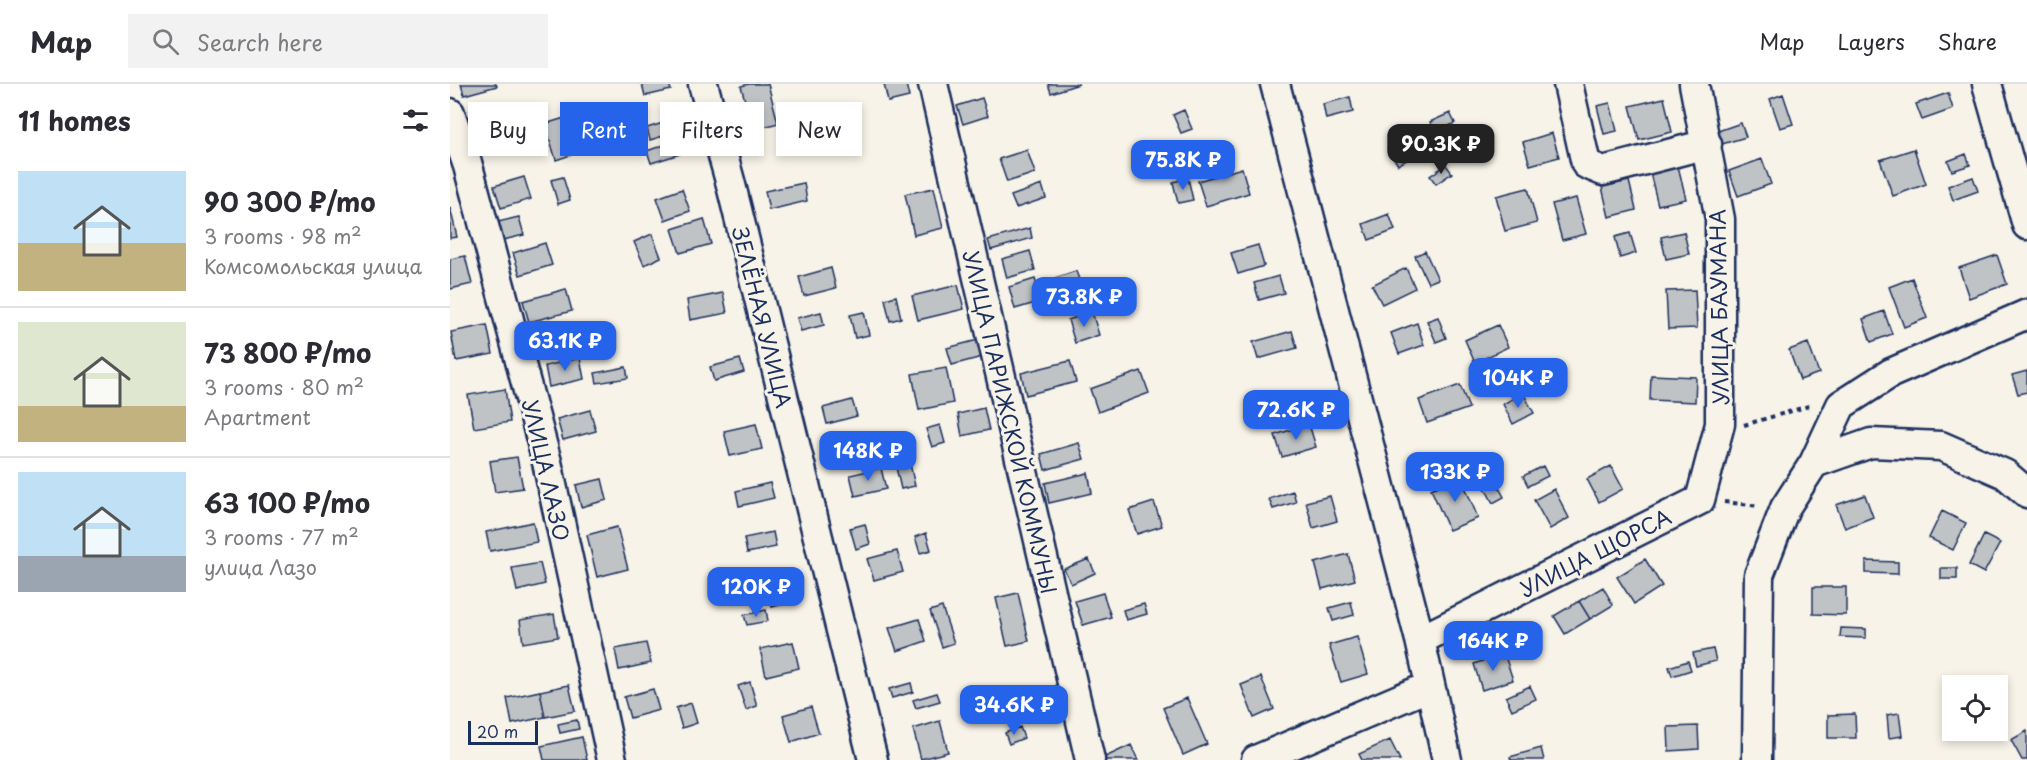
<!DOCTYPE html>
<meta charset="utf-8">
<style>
body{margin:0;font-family:"Playpen Sans",sans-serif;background:#f2f2f3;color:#2b2b33;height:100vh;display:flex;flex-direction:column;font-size:22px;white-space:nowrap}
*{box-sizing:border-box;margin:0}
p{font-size:20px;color:#7c7c81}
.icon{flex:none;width:33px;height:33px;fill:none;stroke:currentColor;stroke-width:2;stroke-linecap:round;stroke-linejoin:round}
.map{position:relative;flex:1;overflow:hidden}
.details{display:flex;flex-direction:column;background:#fff;width:450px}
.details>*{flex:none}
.guide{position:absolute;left:18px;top:18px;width:570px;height:54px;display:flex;gap:12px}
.fabs{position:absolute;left:1492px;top:591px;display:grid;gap:12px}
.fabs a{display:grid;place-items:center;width:66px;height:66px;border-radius:0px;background:#fff;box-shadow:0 3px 9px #0003;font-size:30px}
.scale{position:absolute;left:18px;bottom:15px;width:70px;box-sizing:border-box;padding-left:6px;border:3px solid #1b2f5e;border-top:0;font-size:16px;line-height:21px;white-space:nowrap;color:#1b2f5e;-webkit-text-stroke:4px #f7f3e8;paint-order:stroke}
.price{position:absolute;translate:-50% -51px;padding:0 14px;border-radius:12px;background:#2563eb;color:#fff;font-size:20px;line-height:39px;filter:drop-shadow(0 2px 3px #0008)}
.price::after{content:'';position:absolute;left:50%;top:36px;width:18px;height:14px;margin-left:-9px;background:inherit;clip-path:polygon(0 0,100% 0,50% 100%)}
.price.on{background:#222;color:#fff}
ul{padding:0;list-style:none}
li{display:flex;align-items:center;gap:18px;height:150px;padding:0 18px}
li+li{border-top:2px solid #e1e1e2}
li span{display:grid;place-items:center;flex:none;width:168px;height:120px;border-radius:0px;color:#555}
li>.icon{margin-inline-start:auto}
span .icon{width:72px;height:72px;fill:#fffc;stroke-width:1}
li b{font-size:26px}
h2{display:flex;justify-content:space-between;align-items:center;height:72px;padding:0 18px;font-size:26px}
.chip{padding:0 21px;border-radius:0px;background:#fff;box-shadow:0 3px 9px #0003;font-size:21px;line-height:54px}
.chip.on{background:#2563eb;color:#fff}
header{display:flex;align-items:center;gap:36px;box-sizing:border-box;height:84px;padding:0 30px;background:#fff;border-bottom:2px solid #e1e1e2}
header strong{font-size:28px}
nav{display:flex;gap:33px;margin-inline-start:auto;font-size:21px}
.search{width:420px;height:54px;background:#f2f2f3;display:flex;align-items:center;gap:15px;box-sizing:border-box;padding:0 21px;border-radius:0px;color:#7c7c81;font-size:22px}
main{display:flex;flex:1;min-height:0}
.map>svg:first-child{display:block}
</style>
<header>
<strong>Map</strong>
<div class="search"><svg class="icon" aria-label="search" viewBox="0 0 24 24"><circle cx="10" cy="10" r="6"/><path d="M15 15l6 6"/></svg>Search here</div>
<nav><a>Map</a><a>Layers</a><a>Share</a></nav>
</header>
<main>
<section class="details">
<h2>11 homes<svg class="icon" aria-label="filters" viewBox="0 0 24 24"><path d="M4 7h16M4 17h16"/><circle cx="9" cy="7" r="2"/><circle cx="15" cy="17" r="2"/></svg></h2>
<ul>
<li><span style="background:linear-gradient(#bfe0f5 60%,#c2b280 0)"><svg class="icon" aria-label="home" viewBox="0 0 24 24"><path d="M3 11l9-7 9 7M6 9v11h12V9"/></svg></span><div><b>90 300 ₽/mo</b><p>3 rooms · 98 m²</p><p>Комсомольская улица</p></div></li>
<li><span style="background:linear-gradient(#dfe7d0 70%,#c2b280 0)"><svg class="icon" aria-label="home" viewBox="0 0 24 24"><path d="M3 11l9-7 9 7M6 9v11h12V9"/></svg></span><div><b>73 800 ₽/mo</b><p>3 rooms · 80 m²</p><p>Apartment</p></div></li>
<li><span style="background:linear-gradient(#bfe0f5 70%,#9aa5b1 0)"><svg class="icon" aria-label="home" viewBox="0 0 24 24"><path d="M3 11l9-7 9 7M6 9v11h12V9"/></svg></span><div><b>63 100 ₽/mo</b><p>3 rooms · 77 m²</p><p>улица Лазо</p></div></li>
</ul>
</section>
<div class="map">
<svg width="1577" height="676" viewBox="0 0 1577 676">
<rect width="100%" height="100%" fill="#f7f3e8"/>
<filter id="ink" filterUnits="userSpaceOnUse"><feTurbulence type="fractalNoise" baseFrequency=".0167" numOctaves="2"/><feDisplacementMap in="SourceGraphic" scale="12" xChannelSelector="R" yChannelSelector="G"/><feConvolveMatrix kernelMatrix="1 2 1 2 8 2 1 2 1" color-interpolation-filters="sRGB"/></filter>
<g filter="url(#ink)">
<path fill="#c0c3c5" stroke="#1b2f5e" stroke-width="1.5" d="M 11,0 L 46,0 L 47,2 L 14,11 Z
M 192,0 L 219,0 L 221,6 L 195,12 Z
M 299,0 L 318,0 L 328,39 L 303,46 L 291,2 Z
M 434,0 L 456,0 L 459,13 L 438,18 Z
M 598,0 L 629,0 L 601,9 Z
M 1498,9 L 1503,25 L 1472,36 L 1466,20 Z
M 1333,10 L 1343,40 L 1330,44 L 1320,15 Z
M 900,13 L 903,28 L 876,35 L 873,20 Z
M 532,14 L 538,32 L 513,40 L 507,22 Z
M 1214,14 L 1222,48 L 1189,56 L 1180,22 Z
M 1160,19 L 1167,47 L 1154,50 L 1147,22 Z
M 734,26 L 742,45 L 731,49 L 723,31 Z
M 1000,29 L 1005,39 L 985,49 L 980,38 Z
M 121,32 L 132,67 L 106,76 L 95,40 Z
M 226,35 L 230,47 L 200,56 L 197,44 Z
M 1291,39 L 1296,53 L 1272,60 L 1268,47 Z
M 964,49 L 974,66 L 948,81 L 938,65 Z
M 1102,49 L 1109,73 L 1080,81 L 1073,58 Z
M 225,57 L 230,70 L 201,79 L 197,67 Z
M 1464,65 L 1476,100 L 1443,112 L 1430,76 Z
M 577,66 L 585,89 L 557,98 L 549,75 Z
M 1516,70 L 1520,81 L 1502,87 L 1498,77 Z
M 1312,75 L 1321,100 L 1288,112 L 1279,87 Z
M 996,81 L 1002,89 L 986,100 L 980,92 Z
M 1228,82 L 1236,115 L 1208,121 L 1200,89 Z
M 792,84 L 799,109 L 756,122 L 748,97 Z
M 74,93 L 81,115 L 51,124 L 44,102 Z
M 113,93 L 120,116 L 108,120 L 101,96 Z
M 1523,93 L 1528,107 L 1503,116 L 1498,102 Z
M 738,94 L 743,116 L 728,119 L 723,98 Z
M 1179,97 L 1186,126 L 1159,133 L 1152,103 Z
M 354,99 L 357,117 L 319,126 L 315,107 Z
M 592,101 L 596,114 L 566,124 L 561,112 Z
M 484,104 L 493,144 L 464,151 L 455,110 Z
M 1078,104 L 1087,139 L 1055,147 L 1046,112 Z
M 232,105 L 240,127 L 215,136 L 207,114 Z
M 1126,114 L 1136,150 L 1112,156 L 1102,120 Z
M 0,123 L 7,153 L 0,154 Z
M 939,130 L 945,146 L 919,156 L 913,140 Z
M 69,133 L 74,151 L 53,156 L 48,138 Z
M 254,135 L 261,160 L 230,169 L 222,145 Z
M 580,144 L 582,154 L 541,166 L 538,156 Z
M 1234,148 L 1239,170 L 1216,175 L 1211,153 Z
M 1180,149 L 1186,169 L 1170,174 L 1165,153 Z
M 202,150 L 211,173 L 194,181 L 184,158 Z
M 95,159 L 102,181 L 70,191 L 63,169 Z
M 808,161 L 814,182 L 788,190 L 781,169 Z
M 580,167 L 585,186 L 557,194 L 552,175 Z
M 975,167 L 988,195 L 978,199 L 965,172 Z
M 1547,171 L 1557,200 L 1519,214 L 1509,184 Z
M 15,172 L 22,200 L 0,205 L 0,175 Z
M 381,184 L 386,204 L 354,212 L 349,193 Z
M 956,184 L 965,204 L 932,220 L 922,201 Z
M 626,187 L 636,215 L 615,223 L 605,194 Z
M 829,192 L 834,209 L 809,216 L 804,199 Z
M 1462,194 L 1477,234 L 1454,243 L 1439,203 Z
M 585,195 L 592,217 L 565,225 L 559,203 Z
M 508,201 L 514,225 L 468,236 L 462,212 Z
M 116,205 L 122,227 L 79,238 L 73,217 Z
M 1245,206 L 1247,244 L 1218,245 L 1216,207 Z
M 273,209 L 277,229 L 240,236 L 237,216 Z
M 446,212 L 451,234 L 440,237 L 435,215 Z
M 1434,227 L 1442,250 L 1421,258 L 1413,235 Z
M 371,228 L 374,241 L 351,247 L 347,234 Z
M 414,228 L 419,251 L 405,254 L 400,231 Z
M 642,228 L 649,251 L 625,259 L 618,236 Z
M 988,233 L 996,254 L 986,258 L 977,237 Z
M 967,239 L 974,261 L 949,270 L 941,249 Z
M 37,241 L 43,270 L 6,277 L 1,248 Z
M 1048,241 L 1058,263 L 1025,279 L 1015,256 Z
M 842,247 L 847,264 L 808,275 L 803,258 Z
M 528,256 L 532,273 L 502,281 L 497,264 Z
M 1358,259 L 1369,289 L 1350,296 L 1339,266 Z
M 130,274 L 134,295 L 99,303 L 95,282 Z
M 290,275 L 294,288 L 264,297 L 260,283 Z
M 620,277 L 626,298 L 576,311 L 571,289 Z
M 176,283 L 178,294 L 147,299 L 145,289 Z
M 496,284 L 503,319 L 469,326 L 462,290 Z
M 691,287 L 699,309 L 648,328 L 640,305 Z
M 1577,287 L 1577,308 L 1568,310 L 1562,291 Z
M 1201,291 L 1246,293 L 1245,318 L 1200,316 Z
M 1010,301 L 1019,324 L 977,339 L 969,316 Z
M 55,305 L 60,338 L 24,344 L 18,311 Z
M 1073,309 L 1084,329 L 1063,340 L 1053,320 Z
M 402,316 L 407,332 L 377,340 L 373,324 Z
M 534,324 L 539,346 L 512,352 L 508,330 Z
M 140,326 L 146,347 L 113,356 L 107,335 Z
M 306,340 L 312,365 L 280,372 L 274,347 Z
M 859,340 L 866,363 L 832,373 L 825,351 Z
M 490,341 L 495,359 L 482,363 L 476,345 Z
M 629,359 L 634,375 L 595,386 L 591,370 Z
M 67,373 L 73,404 L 45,408 L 40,377 Z
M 460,380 L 465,402 L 451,405 L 446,383 Z
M 1093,382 L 1098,392 L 1078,402 L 1073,392 Z
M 1161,382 L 1173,405 L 1149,418 L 1137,395 Z
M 431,384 L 436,405 L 405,412 L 400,391 Z
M 638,389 L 642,409 L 599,419 L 595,399 Z
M 1011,393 L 1028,434 L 999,446 L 981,405 Z
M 152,395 L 157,416 L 131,423 L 126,401 Z
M 1046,398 L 1054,413 L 1043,419 L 1035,404 Z
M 320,399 L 324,414 L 289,422 L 286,407 Z
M 1104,405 L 1119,434 L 1100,445 L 1084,416 Z
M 843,407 L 846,418 L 823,425 L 819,415 Z
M 1415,411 L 1423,433 L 1395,444 L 1386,421 Z
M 880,412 L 887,437 L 863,444 L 856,418 Z
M 704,418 L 712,442 L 687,450 L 679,426 Z
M 1492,427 L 1516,439 L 1503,466 L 1479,454 Z
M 83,438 L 87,458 L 40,467 L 36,448 Z
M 415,440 L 420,460 L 406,465 L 400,444 Z
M 167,443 L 178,485 L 147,493 L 137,451 Z
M 323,448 L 326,463 L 297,469 L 294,454 Z
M 476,449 L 481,466 L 470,469 L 465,453 Z
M 1534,451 L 1550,459 L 1534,489 L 1519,481 Z
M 447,467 L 453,488 L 424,496 L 417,475 Z
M 898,470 L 905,496 L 872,505 L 865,479 Z
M 639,475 L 645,489 L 621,500 L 614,485 Z
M 1195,475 L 1212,502 L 1184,520 L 1167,493 Z
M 1416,477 L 1448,478 L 1448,490 L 1416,489 Z
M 90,479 L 95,500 L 67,507 L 62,484 Z
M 1491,484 L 1507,484 L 1507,495 L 1491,495 Z
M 341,495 L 346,517 L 322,523 L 317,501 Z
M 1153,503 L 1163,521 L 1140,535 L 1129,517 Z
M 1363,503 L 1396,503 L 1396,531 L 1363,530 Z
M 568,509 L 579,557 L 557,562 L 546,514 Z
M 653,509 L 661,533 L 633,541 L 625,517 Z
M 1129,517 L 1140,535 L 1115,550 L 1104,532 Z
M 901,518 L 904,531 L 883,537 L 879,524 Z
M 694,520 L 697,530 L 676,536 L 673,526 Z
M 492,523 L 504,559 L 492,563 L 480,527 Z
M 316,526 L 318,537 L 297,541 L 294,531 Z
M 104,530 L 108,553 L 73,559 L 70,536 Z
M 469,535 L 476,557 L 447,567 L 439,544 Z
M 1391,544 L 1416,545 L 1416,554 L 1390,553 Z
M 907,553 L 918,590 L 891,598 L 879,561 Z
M 343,558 L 349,584 L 316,592 L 310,565 Z
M 196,559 L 201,579 L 169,586 L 165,565 Z
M 1263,565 L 1266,577 L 1246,582 L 1243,569 Z
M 1054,569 L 1063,596 L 1032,606 L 1024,580 Z
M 1238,577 L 1241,586 L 1222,592 L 1219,583 Z
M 811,593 L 824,625 L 804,634 L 791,601 Z
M 300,598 L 307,622 L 296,626 L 288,602 Z
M 461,599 L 463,608 L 442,614 L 439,605 Z
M 119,601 L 125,627 L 95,633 L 90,607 Z
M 1080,602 L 1086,615 L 1062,626 L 1056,613 Z
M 203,605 L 209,626 L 180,634 L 174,613 Z
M 90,607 L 95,633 L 62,640 L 57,614 Z
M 487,609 L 490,617 L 466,624 L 463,616 Z
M 737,614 L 757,660 L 733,671 L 713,624 Z
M 241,619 L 247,639 L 232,644 L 226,624 Z
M 361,623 L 369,649 L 341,658 L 333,631 Z
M 1449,629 L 1452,652 L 1439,654 L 1437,631 Z
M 1405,630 L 1406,654 L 1378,654 L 1378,631 Z
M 127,636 L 129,645 L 110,649 L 108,640 Z
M 490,637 L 498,668 L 471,675 L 463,645 Z
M 1248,642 L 1249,665 L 1219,667 L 1218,643 Z
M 570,643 L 574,654 L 559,660 L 555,649 Z
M 1577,647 L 1577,676 L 1572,676 L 1561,656 Z
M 132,653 L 137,676 L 94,676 L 91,662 Z
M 940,656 L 950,676 L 912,676 L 909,670 Z
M 681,661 L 688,676 L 651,676 L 651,675 Z
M 1091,664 L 1094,676 L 1061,676 L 1060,673 Z"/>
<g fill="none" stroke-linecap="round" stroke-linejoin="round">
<defs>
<path id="street" d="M 253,0 L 280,97 L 423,676
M 483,0 L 640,676
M 825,0 L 970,556 L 997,676
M 1118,0 L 1136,80 L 1153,87 L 1257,60
M 1537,0 L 1577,141
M 0,29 L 18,82 L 97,378 L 162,676
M 1364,379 L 1391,321 L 1441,289 L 1577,230
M 970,556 L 1250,416 L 1270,340 L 1270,135 L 1244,0
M 806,676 L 980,602
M 1307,676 L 1309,491 L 1335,424 L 1364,379 L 1421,359 L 1491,362 L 1555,390 L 1577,409"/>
</defs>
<use href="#street" stroke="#1b2f5e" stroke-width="33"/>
<path stroke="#1b2f5e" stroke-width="4" stroke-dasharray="4.5 4.5" stroke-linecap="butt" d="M 1294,341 L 1362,321
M 1274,418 L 1309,422"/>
<use href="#street" stroke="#f7f3e8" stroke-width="28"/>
</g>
</g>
<g text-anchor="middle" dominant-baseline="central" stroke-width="6" stroke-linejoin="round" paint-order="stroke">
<g font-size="21" fill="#1b2f5e" stroke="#f7f3e8">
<text transform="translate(1268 223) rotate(-91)">УЛИЦА БАУМАНА</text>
<text transform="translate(313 233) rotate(76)">ЗЕЛЁНАЯ УЛИЦА</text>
<text transform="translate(561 338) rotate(77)">УЛИЦА ПАРИЖСКОЙ КОММУНЫ</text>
<text transform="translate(97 386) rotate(77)">УЛИЦА ЛАЗО</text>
<text transform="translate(1145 468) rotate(-27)">УЛИЦА ЩОРСА</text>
</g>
</g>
</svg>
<div class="fabs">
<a><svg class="icon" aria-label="locate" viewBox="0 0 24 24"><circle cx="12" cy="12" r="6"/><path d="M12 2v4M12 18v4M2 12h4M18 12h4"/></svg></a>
</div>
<div class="scale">20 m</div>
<b class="price on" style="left:991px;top:91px">90.3K ₽</b>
<b class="price" style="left:733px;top:107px">75.8K ₽</b>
<b class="price" style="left:634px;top:244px">73.8K ₽</b>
<b class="price" style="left:115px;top:288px">63.1K ₽</b>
<b class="price" style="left:1068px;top:325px">104K ₽</b>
<b class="price" style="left:846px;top:357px">72.6K ₽</b>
<b class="price" style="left:418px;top:398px">148K ₽</b>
<b class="price" style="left:1005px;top:419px">133K ₽</b>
<b class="price" style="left:306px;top:534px">120K ₽</b>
<b class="price" style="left:1043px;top:588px">164K ₽</b>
<b class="price" style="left:564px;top:652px">34.6K ₽</b>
<div class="guide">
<a class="chip">Buy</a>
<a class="chip on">Rent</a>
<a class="chip">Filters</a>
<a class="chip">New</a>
</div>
</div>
</main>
